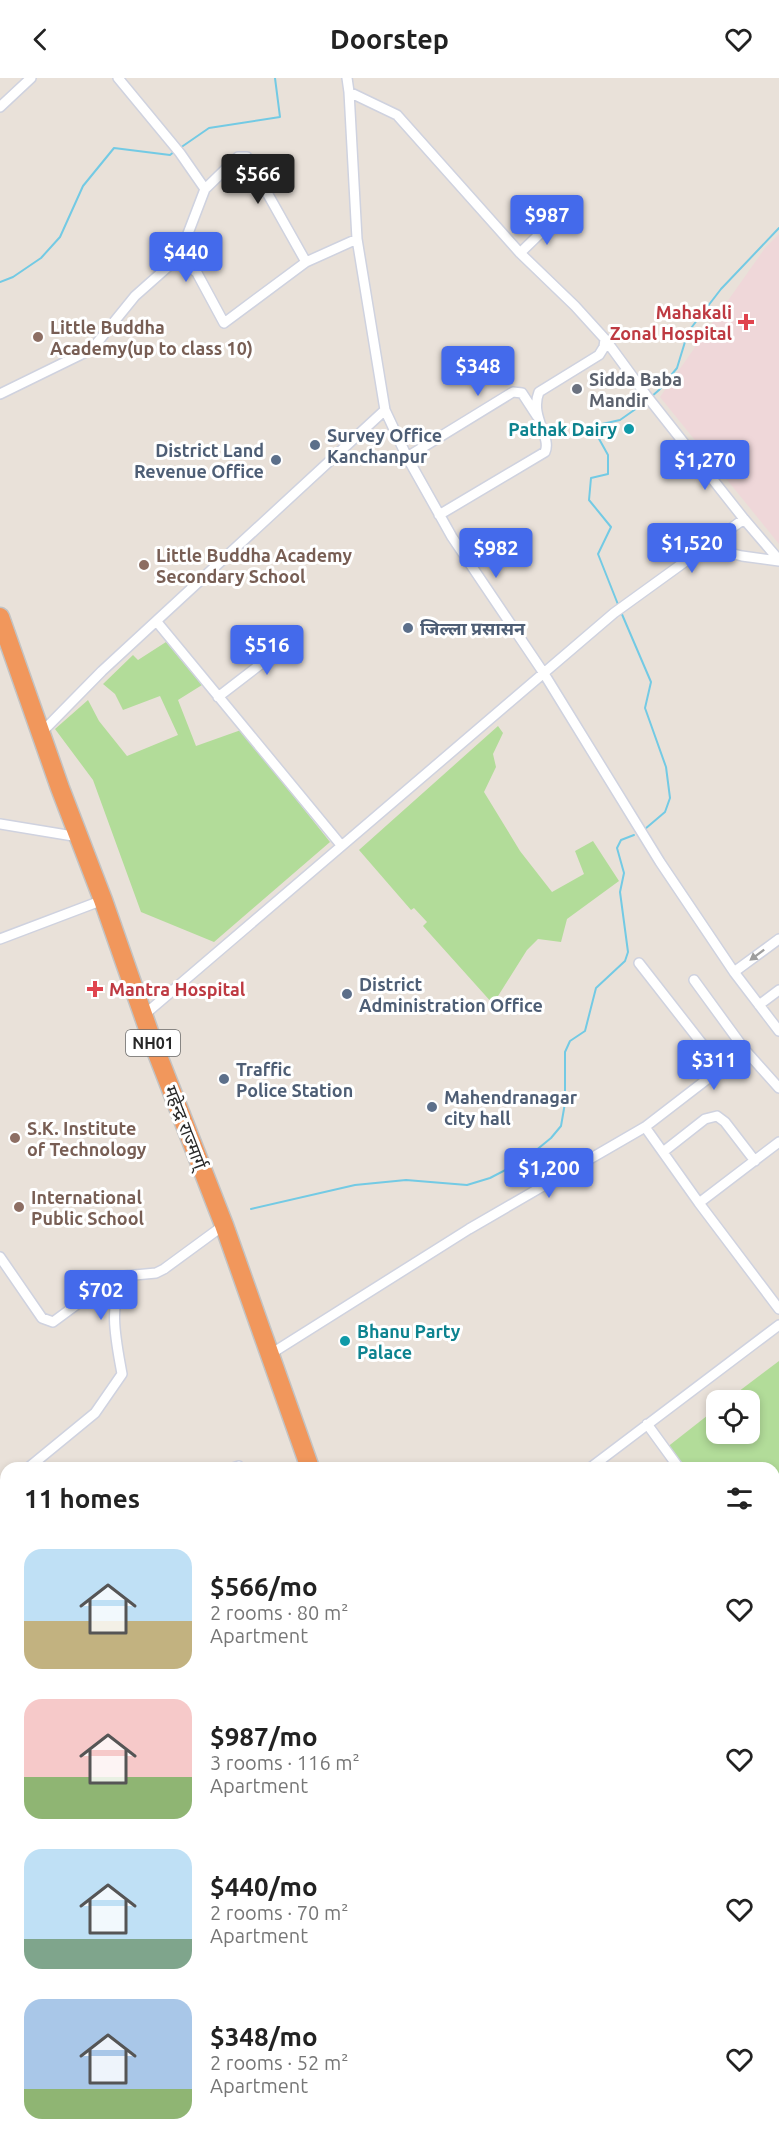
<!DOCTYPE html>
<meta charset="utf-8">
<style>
body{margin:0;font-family:Ubuntu,"Noto Sans Devanagari",sans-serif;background:#f2f2f2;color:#222;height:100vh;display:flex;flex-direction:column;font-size:22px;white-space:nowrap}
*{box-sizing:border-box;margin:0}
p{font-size:20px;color:#767676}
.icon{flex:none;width:33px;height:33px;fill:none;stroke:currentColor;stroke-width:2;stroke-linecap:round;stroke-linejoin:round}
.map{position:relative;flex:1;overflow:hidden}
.sheet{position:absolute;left:0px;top:1384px;width:780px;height:686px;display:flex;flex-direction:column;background:#fff;border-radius:18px 18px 0 0;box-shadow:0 3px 9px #0003}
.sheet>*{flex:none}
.buttons{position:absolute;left:706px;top:1312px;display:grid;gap:12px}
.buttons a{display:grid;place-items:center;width:54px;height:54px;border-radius:12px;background:#fff;box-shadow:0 3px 9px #0003;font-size:30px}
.price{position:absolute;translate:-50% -51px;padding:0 14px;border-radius:6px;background:#446aeb;color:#fff;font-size:20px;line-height:39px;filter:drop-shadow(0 2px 3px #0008)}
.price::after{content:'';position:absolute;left:50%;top:36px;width:18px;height:14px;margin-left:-9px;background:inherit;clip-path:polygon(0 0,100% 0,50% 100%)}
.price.selected{background:#222;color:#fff}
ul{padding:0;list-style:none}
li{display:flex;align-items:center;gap:18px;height:150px;padding:0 24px}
li span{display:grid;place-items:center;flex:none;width:168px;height:120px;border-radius:18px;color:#555}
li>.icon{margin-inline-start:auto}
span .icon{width:72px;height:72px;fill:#fffc;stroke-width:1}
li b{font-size:26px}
h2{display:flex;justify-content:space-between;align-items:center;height:72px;padding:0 24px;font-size:26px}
header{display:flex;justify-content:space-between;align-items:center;height:78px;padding:0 24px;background:#fff;font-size:27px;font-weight:700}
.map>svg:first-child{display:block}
</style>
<header><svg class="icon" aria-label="back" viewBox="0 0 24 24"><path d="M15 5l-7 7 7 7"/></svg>Doorstep<svg class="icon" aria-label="heart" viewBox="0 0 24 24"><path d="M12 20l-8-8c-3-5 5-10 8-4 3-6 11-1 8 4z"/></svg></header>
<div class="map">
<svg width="779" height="2069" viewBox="0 0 779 2069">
<rect width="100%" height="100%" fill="#e9e1d9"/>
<path fill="#efd7d9" d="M 779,156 L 779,466 L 660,319 L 765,170 Z"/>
<path fill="#b2dc99" d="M 166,564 L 202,607 L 178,622 L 196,668 L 241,652 L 330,764 L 214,864 L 141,834 L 93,702 L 55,651 L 88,622 L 99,643 L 127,678 L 178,657 L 160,618 L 123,632 L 115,616 L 103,606 L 133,577 L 138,582 Z
M 498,648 L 503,655 L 493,676 L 496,689 L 484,714 L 520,773 L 552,814 L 584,796 L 575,773 L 593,763 L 619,803 L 567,841 L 561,864 L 538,861 L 527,872 L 493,926 L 423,848 L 427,844 L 414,830 L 411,832 L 359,772 Z
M 779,1283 L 779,1465 L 774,1468 L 774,1390 L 681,1390 L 666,1370 L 717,1330 L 717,1356 L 750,1356 L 750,1323 L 726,1323 Z"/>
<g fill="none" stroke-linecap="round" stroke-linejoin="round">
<path stroke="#73cae4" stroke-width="2" d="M 180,70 L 209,50 L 280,39 L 275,0
M 0,204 L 13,199 L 41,180 L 60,159 L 83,108 L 114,70 L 170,77 L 175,73
M 651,319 L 659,312 L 677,290 L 688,254 L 721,211 L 779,150
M 619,529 L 598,476 L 611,449 L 589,422 L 591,400 L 608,396 L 608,377 L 598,359 L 602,346 L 620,342 L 647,323
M 621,534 L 651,604 L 645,630 L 666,689 L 670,720 L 665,734 L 645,751
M 251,1131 L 355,1107 L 406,1102 L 467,1107 L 490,1100 L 523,1083 L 551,1060 L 561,1048 L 565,1025 L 565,974 L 570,963 L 585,953 L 596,910 L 625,883 L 628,874 L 620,814 L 624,795 L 617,770 L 621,762 L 634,757"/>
<path stroke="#73cae4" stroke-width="9" d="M 0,1561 L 6,1564
M 320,2064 L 323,2069"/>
<defs>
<path id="street" d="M 118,0 L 180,75 L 205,111 L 179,179
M 347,0 L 349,14 L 357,161 L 385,332 L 407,379 L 452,459 L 543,594 L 660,784 L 734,894 L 779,953
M 349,14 L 397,37 L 520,175 L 575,228 L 605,261 L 646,317 L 744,441 L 779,482
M 0,29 L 31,0
M 205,111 L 238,79 L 247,79 L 306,184
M 520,175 L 555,141
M 0,316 L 92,271 L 135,218 L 179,179 L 197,195 L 224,245 L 306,184 L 357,161
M 407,379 L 513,314 L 522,315 L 537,338
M 439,437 L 545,374 C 552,359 529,338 539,314 L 599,277 L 604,269 L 605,261
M 705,469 L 742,478 L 779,483
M 157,544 L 341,767
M 218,619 L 279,572 L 281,557
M 42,654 L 102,593 L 385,332
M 0,746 L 79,759
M 0,861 L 103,822
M 639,885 L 721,990
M 734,894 L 779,861
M 694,902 L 745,972
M 759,927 L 779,912
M 144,937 L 614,535 L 744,441
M 645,1049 L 745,972 L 779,1010
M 663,1074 L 705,1041 L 717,1038 L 725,1044 L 755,1083
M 699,1125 L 779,1064
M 0,1179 L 42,1240 L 53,1244 L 106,1205 L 119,1207
M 269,1277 L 469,1151 L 645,1049 L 699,1125 L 779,1231
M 647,1346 L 679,1390
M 28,1390 L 95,1335 L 122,1296 C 117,1267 107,1226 124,1198 L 156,1195 L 164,1191 L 224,1147
M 233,1390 L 239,1388
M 590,1390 L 779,1247
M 0,1418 L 6,1410
M 0,1498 L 6,1492
M 0,1543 L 6,1546
M 0,1588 L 6,1592
M 0,1677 L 6,1686
M 0,1730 L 6,1736
M 774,1817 L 779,1824
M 0,1849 L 6,1847
M 296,2064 L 299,2069
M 345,2064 L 348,2069
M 776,2069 L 779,2067"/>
<path id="highway" d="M 0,539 L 60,710 L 103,822 L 153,965 L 224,1147 L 310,1390
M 561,2064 L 563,2069"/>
</defs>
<use href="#street" stroke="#cfd2df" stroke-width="12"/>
<use href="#highway" stroke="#c3c3c3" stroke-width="21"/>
<use href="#street" stroke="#fff" stroke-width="9"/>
<use href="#highway" stroke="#f1975c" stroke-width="18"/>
</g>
<defs><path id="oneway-solid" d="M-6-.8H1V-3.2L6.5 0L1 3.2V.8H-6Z" transform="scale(1.5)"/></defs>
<use fill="#9e9e9e" href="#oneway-solid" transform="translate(757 877) rotate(143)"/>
<g fill="#e0444e" stroke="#fff" stroke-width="2">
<path d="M743 235h6v6h6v6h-6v6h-6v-6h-6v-6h6z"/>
<path d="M92 902h6v6h6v6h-6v6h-6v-6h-6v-6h6z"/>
</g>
<g fill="#8d6e63" stroke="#fff" stroke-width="2">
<circle cx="38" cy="259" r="6"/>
<circle cx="144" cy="487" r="6"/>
<circle cx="15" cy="1060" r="6"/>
<circle cx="19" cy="1129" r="6"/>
</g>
<circle fill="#6b7280" stroke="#fff" stroke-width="2" cx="577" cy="311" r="6"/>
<g fill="#0f9aa8" stroke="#fff" stroke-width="2">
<circle cx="629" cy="351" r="6"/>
<circle cx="345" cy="1263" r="6"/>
</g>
<g fill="#5c6f8a" stroke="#fff" stroke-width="2">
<circle cx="315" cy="367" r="6"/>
<circle cx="276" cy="382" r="6"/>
<circle cx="408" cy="550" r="6"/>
<circle cx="347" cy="916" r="6"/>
<circle cx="224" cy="1001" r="6"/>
<circle cx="432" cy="1029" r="6"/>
</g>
<g text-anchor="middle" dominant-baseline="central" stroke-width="6" stroke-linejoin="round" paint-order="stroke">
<rect fill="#fff" stroke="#686868" stroke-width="1.5" x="126" y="952" width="54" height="26" rx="4.5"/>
<g font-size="16" font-weight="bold" fill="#272727">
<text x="153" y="965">NH01</text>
</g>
<g font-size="18" font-weight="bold" fill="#be3a42" stroke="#fff" text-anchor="end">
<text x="732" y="234">Mahakali<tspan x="732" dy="21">Zonal Hospital</tspan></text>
<text x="109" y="911" text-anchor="start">Mantra Hospital</text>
</g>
<g font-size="18" font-weight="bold" fill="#785e54" stroke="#fff" text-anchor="start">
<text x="50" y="249">Little Buddha<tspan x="50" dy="21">Academy(up to class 10)</tspan></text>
<text x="156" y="477">Little Buddha Academy<tspan x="156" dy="21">Secondary School</tspan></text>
<text x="27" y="1050">S.K. Institute<tspan x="27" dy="21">of Technology</tspan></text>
<text x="31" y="1119">International<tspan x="31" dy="21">Public School</tspan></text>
</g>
<g font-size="18" font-weight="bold" fill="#5b616d" stroke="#fff" text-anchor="start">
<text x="589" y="301">Sidda Baba<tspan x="589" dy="21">Mandir</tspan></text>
</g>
<g font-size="18" font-weight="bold" fill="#0d838f" stroke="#fff" text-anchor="end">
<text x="617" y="351">Pathak Dairy</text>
<text x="357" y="1253" text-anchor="start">Bhanu Party<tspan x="357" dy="21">Palace</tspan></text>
</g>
<g font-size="18" font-weight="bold" fill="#4e5e75" stroke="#fff" text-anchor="start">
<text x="327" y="357">Survey Office<tspan x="327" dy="21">Kanchanpur</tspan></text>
<text x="264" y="372" text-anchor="end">District Land<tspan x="264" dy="21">Revenue Office</tspan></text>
<text x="420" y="550">जिल्ला प्रसासन</text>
<text x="359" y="906">District<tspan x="359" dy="21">Administration Office</tspan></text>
<text x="236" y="991">Traffic<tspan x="236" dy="21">Police Station</tspan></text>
<text x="444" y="1019">Mahendranagar<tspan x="444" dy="21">city hall</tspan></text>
</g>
<g font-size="18" fill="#272727" stroke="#fff">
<text transform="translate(186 1049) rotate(69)">महेन्द्र राज्मार्ग्</text>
</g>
</g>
</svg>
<div class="buttons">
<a><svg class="icon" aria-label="locate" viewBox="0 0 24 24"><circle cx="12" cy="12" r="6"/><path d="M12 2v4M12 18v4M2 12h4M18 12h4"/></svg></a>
</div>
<b class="price selected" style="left:258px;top:127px">$566</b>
<b class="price" style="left:547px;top:168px">$987</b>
<b class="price" style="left:186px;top:205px">$440</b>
<b class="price" style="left:478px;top:319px">$348</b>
<b class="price" style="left:705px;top:413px">$1,270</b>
<b class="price" style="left:692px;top:496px">$1,520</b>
<b class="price" style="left:496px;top:501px">$982</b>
<b class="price" style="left:267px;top:598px">$516</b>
<b class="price" style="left:714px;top:1013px">$311</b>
<b class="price" style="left:549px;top:1121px">$1,200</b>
<b class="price" style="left:101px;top:1243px">$702</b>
<section class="sheet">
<h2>11 homes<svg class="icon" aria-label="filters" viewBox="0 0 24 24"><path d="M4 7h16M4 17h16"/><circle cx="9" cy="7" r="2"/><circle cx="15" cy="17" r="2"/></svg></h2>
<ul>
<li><span style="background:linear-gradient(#bfe0f5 60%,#c2b280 0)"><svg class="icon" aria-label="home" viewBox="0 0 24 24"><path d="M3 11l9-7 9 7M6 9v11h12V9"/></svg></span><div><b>$566/mo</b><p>2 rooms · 80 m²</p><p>Apartment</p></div><svg class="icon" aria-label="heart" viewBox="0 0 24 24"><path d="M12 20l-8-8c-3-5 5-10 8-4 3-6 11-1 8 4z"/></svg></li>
<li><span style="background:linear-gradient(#f6c9c9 65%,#8fb573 0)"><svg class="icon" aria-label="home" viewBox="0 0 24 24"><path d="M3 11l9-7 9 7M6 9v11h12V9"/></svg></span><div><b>$987/mo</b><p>3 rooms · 116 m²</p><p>Apartment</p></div><svg class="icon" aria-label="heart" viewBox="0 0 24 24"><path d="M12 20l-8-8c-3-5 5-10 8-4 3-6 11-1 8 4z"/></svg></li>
<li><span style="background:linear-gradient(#bfe0f5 75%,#7fa58c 0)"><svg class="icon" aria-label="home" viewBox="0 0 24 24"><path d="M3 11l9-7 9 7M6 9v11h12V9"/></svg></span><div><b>$440/mo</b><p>2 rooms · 70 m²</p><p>Apartment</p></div><svg class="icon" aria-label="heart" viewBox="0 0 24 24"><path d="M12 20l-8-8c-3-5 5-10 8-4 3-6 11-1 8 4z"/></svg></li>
<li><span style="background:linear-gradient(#a9c7e8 75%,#8fb573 0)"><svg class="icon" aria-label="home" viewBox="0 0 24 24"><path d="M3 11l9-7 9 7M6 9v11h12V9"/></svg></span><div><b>$348/mo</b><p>2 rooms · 52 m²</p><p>Apartment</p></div><svg class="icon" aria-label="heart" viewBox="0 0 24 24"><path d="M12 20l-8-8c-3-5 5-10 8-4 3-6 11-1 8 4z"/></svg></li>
</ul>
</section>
</div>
